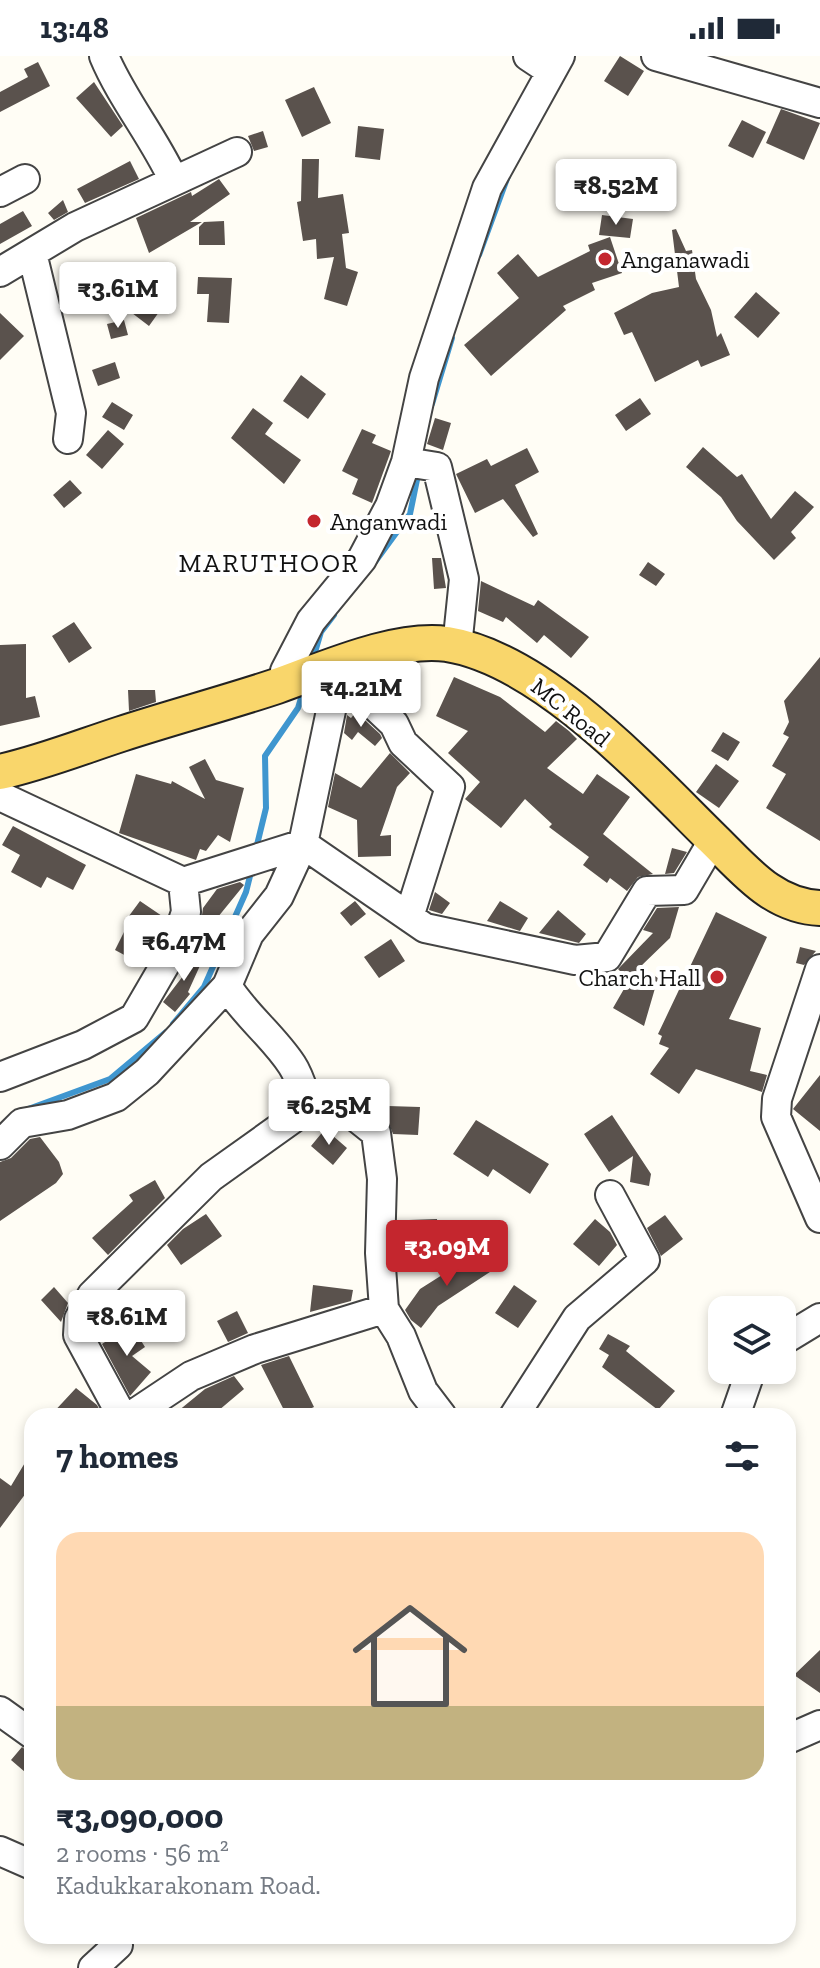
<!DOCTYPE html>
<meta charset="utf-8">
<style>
body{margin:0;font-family:"Zilla Slab",serif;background:#f2f2f3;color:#1f2937;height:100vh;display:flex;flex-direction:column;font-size:30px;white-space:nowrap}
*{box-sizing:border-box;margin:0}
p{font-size:26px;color:#747a83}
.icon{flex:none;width:44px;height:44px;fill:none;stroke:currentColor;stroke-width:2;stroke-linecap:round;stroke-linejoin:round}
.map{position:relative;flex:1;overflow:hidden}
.details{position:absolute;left:24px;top:1352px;width:772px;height:536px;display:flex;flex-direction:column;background:#fff;border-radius:24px;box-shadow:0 4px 12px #0003}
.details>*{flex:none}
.controls{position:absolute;left:708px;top:1240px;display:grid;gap:16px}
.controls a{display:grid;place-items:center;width:88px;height:88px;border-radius:16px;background:#fff;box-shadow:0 4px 12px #0003;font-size:40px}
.price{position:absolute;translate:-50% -68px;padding:0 18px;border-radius:8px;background:#fff;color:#222;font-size:26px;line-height:52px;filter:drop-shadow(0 2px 4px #0008)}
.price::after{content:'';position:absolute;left:50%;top:48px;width:24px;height:18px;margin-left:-12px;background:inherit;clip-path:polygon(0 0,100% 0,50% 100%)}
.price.on{background:#c4262e;color:#fff}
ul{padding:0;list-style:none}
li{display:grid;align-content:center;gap:16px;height:424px;padding:0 32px}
li span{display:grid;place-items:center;height:248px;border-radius:24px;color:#555}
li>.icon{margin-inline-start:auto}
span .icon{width:144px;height:144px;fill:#fffc;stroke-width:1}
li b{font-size:34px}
h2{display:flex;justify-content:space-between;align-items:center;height:96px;padding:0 32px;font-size:34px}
.status{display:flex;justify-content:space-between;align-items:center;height:56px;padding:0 40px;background:#fff;direction:ltr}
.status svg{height:22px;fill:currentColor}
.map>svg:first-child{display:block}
</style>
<div class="status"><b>13:48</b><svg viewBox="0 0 49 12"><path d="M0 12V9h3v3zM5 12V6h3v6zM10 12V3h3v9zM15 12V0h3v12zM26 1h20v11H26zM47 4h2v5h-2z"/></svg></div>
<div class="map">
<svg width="820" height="1912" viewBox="0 0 820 1912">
<rect width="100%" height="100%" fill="#fffdf5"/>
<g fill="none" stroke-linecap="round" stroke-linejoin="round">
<path stroke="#3f96cf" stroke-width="6" d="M 479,199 L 508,120
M 432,348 L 452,282
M 375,506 L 410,458 L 419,414
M 313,603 L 321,576 L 334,559
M 256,793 L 266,752 L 265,700 L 298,652 L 304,632
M 173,968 L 204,931 L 246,836 L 252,812
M 20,1056 L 110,1023 L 166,976"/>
</g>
<path fill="#5a524d" d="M 620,0 L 644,15 L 628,40 L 604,25 Z
M 38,6 L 50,30 L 0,56 L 0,36 L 28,21 L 24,13 Z
M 94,26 L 123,70 L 111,81 L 76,42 Z
M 314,31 L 331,67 L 302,81 L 285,44 Z
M 781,53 L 820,67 L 804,104 L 766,87 Z
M 742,64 L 766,76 L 753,102 L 728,90 Z
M 358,70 L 384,73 L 380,104 L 355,101 Z
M 263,75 L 268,91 L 254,95 L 248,80 Z
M 302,103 L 319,103 L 318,142 L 343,138 L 349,177 L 342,178 L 346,212 L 358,216 L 347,250 L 324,243 L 334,201 L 317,203 L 316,183 L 303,185 L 297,146 L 301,145 Z
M 130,105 L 139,123 L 85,147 L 77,133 Z
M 586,109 L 602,122 L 590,137 L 573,124 Z
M 219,123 L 230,138 L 190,166 L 202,166 L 149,197 L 136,162 L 191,136 L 192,140 Z
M 63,144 L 68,156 L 54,164 L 48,157 Z
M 23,155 L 32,170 L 0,188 L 0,168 Z
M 602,159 L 633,163 L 630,182 L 599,179 Z
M 224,165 L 225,189 L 199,189 L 199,171 L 204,166 Z
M 676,173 L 686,195 L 692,194 L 696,223 L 711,254 L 717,281 L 721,277 L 730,299 L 701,311 L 698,304 L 655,326 L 632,276 L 624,279 L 614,257 L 652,237 L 679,231 L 672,174 Z
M 610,181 L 622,217 L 592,227 L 595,234 L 563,250 L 566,254 L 491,320 L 464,289 L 519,242 L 497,217 L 518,198 L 538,221 L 590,195 L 588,189 Z
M 87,209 L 92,223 L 71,231 L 66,217 Z
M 198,221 L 232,222 L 229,267 L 207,266 L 209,238 L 197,238 Z
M 756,236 L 780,257 L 758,282 L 734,261 Z
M 143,244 L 159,256 L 149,270 L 132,257 Z
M 0,257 L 24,280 L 0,304 Z
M 124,264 L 128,279 L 111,283 L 107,268 Z
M 115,306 L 120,322 L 98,330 L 92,314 Z
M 301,319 L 326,338 L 308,363 L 283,345 Z
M 640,342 L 651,358 L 626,375 L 615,359 Z
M 112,346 L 133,359 L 124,374 L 102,361 Z
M 253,352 L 273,367 L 265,378 L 301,404 L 284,428 L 231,382 Z
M 435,362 L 451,367 L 443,394 L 427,388 Z
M 362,373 L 376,379 L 372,387 L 391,395 L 372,447 L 352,438 L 358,423 L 342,415 Z
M 108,374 L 124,388 L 102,413 L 86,399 Z
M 703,391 L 737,421 L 742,418 L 771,463 L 795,435 L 814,451 L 791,476 L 796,482 L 774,504 L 737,465 L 721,441 L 686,411 Z
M 527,392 L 539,416 L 515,429 L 538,478 L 533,481 L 503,443 L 475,457 L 456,418 L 487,403 L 491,410 Z
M 70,424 L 82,437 L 64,452 L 53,439 Z
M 432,502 L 441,502 L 446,532 L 434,533 Z
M 648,506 L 665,518 L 656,530 L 639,519 Z
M 481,525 L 534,550 L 538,544 L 589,581 L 571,602 L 544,579 L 537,587 L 506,561 L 503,566 L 478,555 Z
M 74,566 L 92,592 L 69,607 L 52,580 Z
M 26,588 L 26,642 L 35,640 L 40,661 L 0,670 L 0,589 Z
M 820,601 L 820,785 L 766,752 L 786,718 L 772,710 L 789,681 L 783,678 L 789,666 L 784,645 Z
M 387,618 L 392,627 L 404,621 L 417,647 L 404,654 L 373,625 Z
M 454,621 L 500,641 L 545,676 L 556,665 L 569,675 L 577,683 L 547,712 L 583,738 L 597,718 L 630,741 L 603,778 L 653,818 L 638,821 L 627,835 L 610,822 L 607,827 L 583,809 L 589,801 L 549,771 L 552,768 L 525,743 L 501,772 L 465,743 L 480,726 L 448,697 L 468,675 L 436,660 Z
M 128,634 L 155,634 L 156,646 L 129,655 Z
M 356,656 L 380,678 L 382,682 L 375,690 L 358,676 L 352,684 L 344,677 L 347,659 L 351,662 Z
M 723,676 L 740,686 L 728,705 L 711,695 Z
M 390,697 L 410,717 L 397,731 L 380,780 L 391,779 L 391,800 L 358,801 L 357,764 L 328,751 L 335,717 L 361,732 Z
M 205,703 L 216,724 L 244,732 L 230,786 L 218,779 L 206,795 L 200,793 L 196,804 L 119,777 L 136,718 L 171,728 L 172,725 L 205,743 L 189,711 Z
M 716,708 L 739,725 L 719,752 L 696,736 Z
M 13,770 L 86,809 L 73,834 L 47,821 L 41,832 L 11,816 L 20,799 L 2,789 Z
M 672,792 L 687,796 L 674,817 L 665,818 Z
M 240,826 L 244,829 L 209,872 L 201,866 L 203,852 L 217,833 Z
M 435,836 L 450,847 L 442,858 L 429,854 Z
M 140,845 L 162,860 L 144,885 L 156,891 L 143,909 L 115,894 L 129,866 L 126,864 Z
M 355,845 L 366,858 L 351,870 L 340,857 Z
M 500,845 L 528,862 L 520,875 L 487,865 Z
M 679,851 L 670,882 L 640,911 L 658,922 L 644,970 L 613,952 L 632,919 L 628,923 L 618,913 L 653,877 L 643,874 L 657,852 Z
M 558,854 L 586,878 L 579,887 L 539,877 Z
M 716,856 L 767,881 L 729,963 L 761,972 L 750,1015 L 767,1019 L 762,1036 L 696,1013 L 679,1038 L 650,1018 L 669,992 L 659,988 L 662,980 L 658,978 Z
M 391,883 L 405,905 L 379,922 L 364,901 Z
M 800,891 L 816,895 L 804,909 L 796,907 Z
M 190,897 L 203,903 L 188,936 L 190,938 L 175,956 L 163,946 L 183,920 L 179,918 Z
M 820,1019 L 820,1075 L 793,1053 Z
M 388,1050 L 420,1051 L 418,1079 L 393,1078 L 388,1065 Z
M 612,1059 L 651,1118 L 649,1130 L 630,1126 L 633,1100 L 609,1116 L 584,1078 Z
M 476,1064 L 549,1108 L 530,1138 L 493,1113 L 488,1121 L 453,1098 Z
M 325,1073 L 347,1092 L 333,1109 L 311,1090 Z
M 40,1081 L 59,1106 L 63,1118 L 56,1127 L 0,1165 L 0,1106 L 11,1102 L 30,1083 Z
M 155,1124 L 165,1142 L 108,1199 L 92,1182 L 133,1145 L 129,1139 Z
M 206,1158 L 222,1180 L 181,1209 L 167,1189 L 183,1173 Z
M 665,1159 L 683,1183 L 661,1200 L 647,1172 Z
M 437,1163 L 438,1196 L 410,1197 L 409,1164 Z
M 595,1163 L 610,1176 L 617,1189 L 599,1210 L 573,1188 Z
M 480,1195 L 493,1214 L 438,1250 L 421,1272 L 411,1264 L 405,1254 L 420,1233 Z
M 313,1229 L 353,1234 L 351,1245 L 310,1256 Z
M 514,1229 L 537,1245 L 518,1272 L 495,1257 Z
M 54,1231 L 68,1247 L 61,1266 L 41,1244 Z
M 237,1255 L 248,1277 L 228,1286 L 217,1265 Z
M 131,1269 L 145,1291 L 132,1300 L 151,1316 L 130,1340 L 102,1288 Z
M 608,1278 L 630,1290 L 626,1295 L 675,1335 L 658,1354 L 602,1311 L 609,1299 L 599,1293 Z
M 289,1300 L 314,1351 L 295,1360 L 287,1360 L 261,1309 Z
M 234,1320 L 244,1333 L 212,1360 L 172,1360 L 205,1333 Z
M 76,1332 L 97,1349 L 103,1360 L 50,1360 Z
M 32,1395 L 32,1429 L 0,1472 L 0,1422 L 11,1430 Z
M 820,1594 L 820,1637 L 794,1619 Z
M 22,1691 L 32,1699 L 32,1722 L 11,1704 Z"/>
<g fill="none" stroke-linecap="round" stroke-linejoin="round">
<defs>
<path id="minor" d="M 104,0 C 122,43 153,80 173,123
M 528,0 L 549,14
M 656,0 L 820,47
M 0,136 L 25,123
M 32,197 L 71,357 L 68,383
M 0,216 L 75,171 L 237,96
M 406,406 L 437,411 L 464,523 L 457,591
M 285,615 L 311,565 L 362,503 L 390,450 L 406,406 L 424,322 L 487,132 L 560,0
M 338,627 L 360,636 L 394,668 L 403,687 L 450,731 L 409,861
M 0,740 L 183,826 L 186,856 L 173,895 L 134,962 L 83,989 L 0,1021
M 303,788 L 425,872 L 575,904 L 607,901 L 647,835 L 684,834 L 714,783
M 183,826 L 303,788
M 820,913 L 777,1043 L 776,1061 L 820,1162
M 227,930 C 245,959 273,980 292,1009 C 300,1021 304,1038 309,1051 L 351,1057 L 376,1077 L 382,1123 L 380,1197 L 384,1253 L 401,1280 L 423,1335 L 442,1360
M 0,1089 L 22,1067 L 68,1059 L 116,1041 L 147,1016 L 227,930 L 249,878 L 279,840 L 303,788 L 341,607
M 782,1285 L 820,1262
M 122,1360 L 78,1279 L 79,1263 L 92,1239 L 211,1121 L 309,1051
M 131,1360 L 191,1320 L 255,1293 L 384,1253
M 514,1360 L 577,1262 L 645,1204 L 610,1139
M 735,1360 L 751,1314
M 0,1655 L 32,1678
M 788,1683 L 820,1669
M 0,1795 L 32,1809
M 93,1912 L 118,1889 L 110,1880"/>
<path id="major" d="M 0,716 C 41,707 81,691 121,678 C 173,661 226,647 277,630 C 325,613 395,581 447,588 C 542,603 645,716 712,782 C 744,813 772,850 820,852"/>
</defs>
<use href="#minor" stroke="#444" stroke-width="32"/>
<use href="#major" stroke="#222" stroke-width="38"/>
<use href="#minor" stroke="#fff" stroke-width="28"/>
<use href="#major" stroke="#f9d66b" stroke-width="34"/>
</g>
<g fill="#c4262e" stroke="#fff" stroke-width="3">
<circle cx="605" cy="203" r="8"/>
<circle cx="314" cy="465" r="8"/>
<circle cx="717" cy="921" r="8"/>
</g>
<g text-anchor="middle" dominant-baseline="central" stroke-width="8" stroke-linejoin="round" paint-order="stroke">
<g font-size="24" fill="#111" stroke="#fff" text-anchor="start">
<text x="621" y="203">Anganawadi</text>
<text x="330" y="465">Anganwadi</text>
<text x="701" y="921" text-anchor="end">Charch Hall</text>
</g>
<g font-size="24" fill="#111" stroke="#fff">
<text transform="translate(571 656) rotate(39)">MC Road</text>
</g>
<g font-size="26" letter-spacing="2" fill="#111" stroke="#fff">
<text x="269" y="507">MARUTHOOR</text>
</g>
</g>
</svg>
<div class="controls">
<a><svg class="icon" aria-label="layers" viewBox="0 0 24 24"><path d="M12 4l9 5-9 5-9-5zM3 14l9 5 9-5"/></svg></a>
</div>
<b class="price" style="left:616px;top:171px">₹8.52M</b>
<b class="price" style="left:118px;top:274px">₹3.61M</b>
<b class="price" style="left:361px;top:673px">₹4.21M</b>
<b class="price" style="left:184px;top:927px">₹6.47M</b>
<b class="price" style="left:329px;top:1091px">₹6.25M</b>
<b class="price on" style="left:447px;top:1232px">₹3.09M</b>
<b class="price" style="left:127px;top:1302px">₹8.61M</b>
<section class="details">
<h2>7 homes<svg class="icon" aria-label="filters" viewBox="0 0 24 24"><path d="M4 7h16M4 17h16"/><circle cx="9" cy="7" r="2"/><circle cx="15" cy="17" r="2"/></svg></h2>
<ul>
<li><span style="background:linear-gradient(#ffd9b3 70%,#c2b280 0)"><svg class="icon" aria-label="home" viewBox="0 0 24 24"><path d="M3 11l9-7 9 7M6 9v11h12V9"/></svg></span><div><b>₹3,090,000</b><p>2 rooms · 56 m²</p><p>Kadukkarakonam Road.</p></div></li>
</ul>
</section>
</div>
